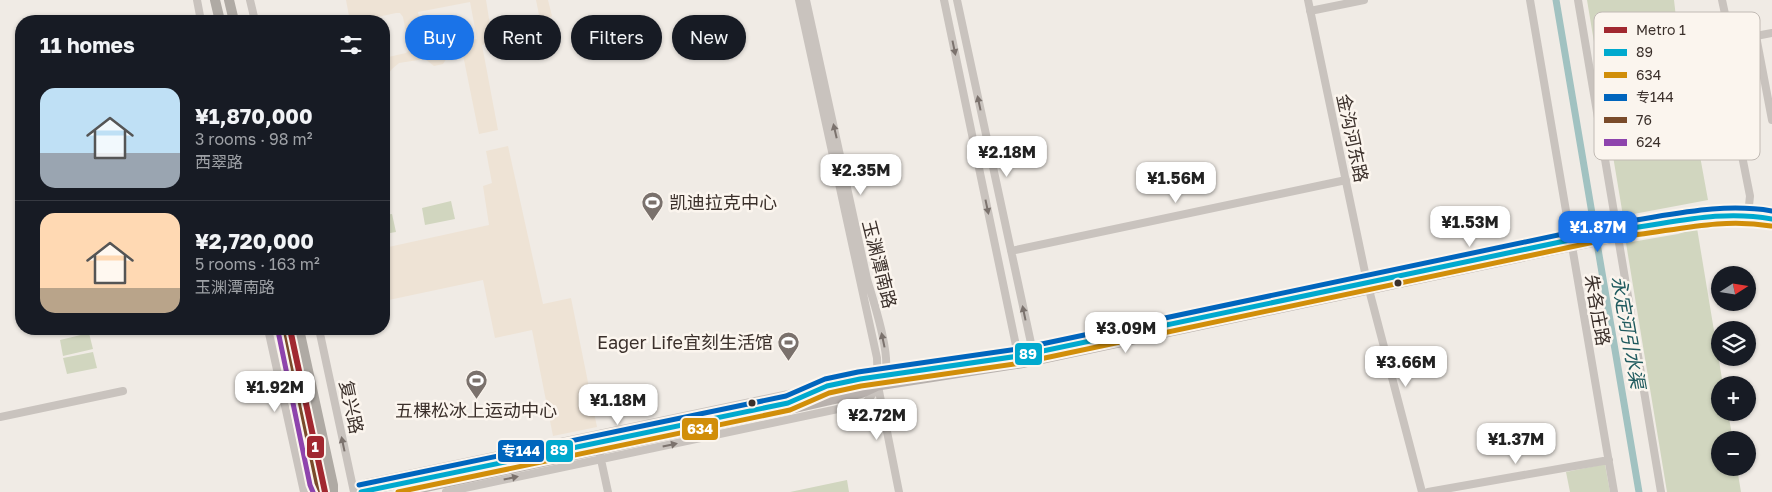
<!DOCTYPE html>
<meta charset="utf-8">
<style>
body{margin:0;font-family:"Golos Text","Noto Sans SC",sans-serif;background:#242831;color:#f1f3f6;height:100vh;display:flex;flex-direction:column;font-size:19px;white-space:nowrap}
*{box-sizing:border-box;margin:0}
p{font-size:16px;color:#9ea1a6}
.icon{flex:none;width:28px;height:28px;fill:none;stroke:currentColor;stroke-width:2;stroke-linecap:round;stroke-linejoin:round}
.map{position:relative;flex:1;overflow:hidden}
.sheet{position:absolute;left:15px;top:15px;width:375px;height:320px;display:flex;flex-direction:column;background:#171b24;border-radius:20px;box-shadow:0 1px 4px #0004}
.sheet>*{flex:none}
.guide{position:absolute;left:405px;top:15px;width:475px;height:45px;display:flex;gap:10px}
.needle{width:32px;rotate:78deg}
.controls{position:absolute;left:1711px;top:266px;display:grid;gap:10px}
.controls a{display:grid;place-items:center;width:45px;height:45px;border-radius:50%;background:#171b24;box-shadow:0 1px 4px #0004;font-size:25px}
.price{position:absolute;translate:-50% -42px;padding:0 11px;border-radius:10px;background:#fff;color:#222;font-size:16px;line-height:32px;filter:drop-shadow(0 1px 2px #0008)}
.price::after{content:'';position:absolute;left:50%;top:30px;width:15px;height:11px;margin-left:-8px;background:inherit;clip-path:polygon(0 0,100% 0,50% 100%)}
.price.on{background:#1a73e8;color:#fff}
ul{padding:0;list-style:none}
li{display:flex;align-items:center;gap:15px;height:125px;padding:0 25px}
li+li{border-top:1px solid #363941}
li span{display:grid;place-items:center;flex:none;width:140px;height:100px;border-radius:15px;color:#555}
li>.icon{margin-inline-start:auto}
span .icon{width:60px;height:60px;fill:#fffc;stroke-width:1}
li b{font-size:21px}
h2{display:flex;justify-content:space-between;align-items:center;height:60px;padding:0 25px;font-size:21px}
.tag{padding:0 18px;border-radius:22px;background:#171b24;box-shadow:0 1px 4px #0004;font-size:18px;line-height:45px}
.tag.on{background:#1a73e8;color:#fff}
.map>svg:first-child{display:block}
</style>
<div class="map">
<svg width="1772" height="492" viewBox="0 0 1772 492">
<rect width="100%" height="100%" fill="#f0ebe5"/>
<path fill="#d1d6bf" d="M 1587,0 L 1674,0 L 1678,35 L 1708,200 L 1623,216 Z
M 451,201 L 455,219 L 425,225 L 422,208 Z
M 392,214 L 396,232 L 384,234 L 384,215 Z
M 1697,228 L 1723,385 L 1720,385 L 1720,412 L 1728,413 L 1733,440 L 1720,440 L 1720,468 L 1737,468 L 1741,492 L 1667,492 L 1626,243 L 1678,234 Z
M 89,333 L 93,349 L 63,356 L 60,340 Z
M 93,352 L 97,368 L 67,374 L 63,358 Z
M 1605,464 L 1610,492 L 1570,492 L 1566,472 Z
M 847,480 L 849,492 L 790,492 Z"/>
<path fill="#eee3d5" fill-rule="evenodd" d="M 346,0 L 486,0 L 491,31 L 495,34 L 535,28 L 538,25 L 540,20 L 536,0 L 548,0 L 552,16 L 540,24 L 534,31 L 544,36 L 526,44 L 518,38 L 482,45 L 498,130 L 479,134 L 462,50 L 450,53 L 443,64 L 434,66 L 425,59 L 399,63 L 392,69 L 384,80 L 384,58 L 406,53 L 409,50 L 403,17 L 400,13 L 396,13 L 373,18 L 369,21 L 350,21 ZM 470,2 L 477,39 L 425,49 L 418,12 Z
M 508,146 L 543,304 L 571,298 L 597,427 L 553,436 L 532,330 L 495,338 L 483,280 L 384,301 L 384,248 L 489,225 L 483,186 L 492,183 L 486,151 Z"/>
<g fill="none" stroke-linecap="round" stroke-linejoin="round">
<path stroke="#a1c2c1" stroke-width="7" d="M 1556,0 L 1639,492"/>
<path stroke="#c9c3be" stroke-width="8" d="M 197,0 L 201,21
M 250,0 L 255,21
M 799,0 L 877,358 L 878,386 L 899,492
M 944,0 L 1019,360
M 957,0 L 1034,357
M 1308,0 L 1367,282 L 1422,492
M 1530,0 L 1614,492
M 1578,0 L 1617,230
M 1722,0 L 1731,42
M 1310,11 L 1364,0
M 1756,36 L 1772,33
M 1748,215 L 1750,196 L 1722,55 L 1728,43 L 1756,36 L 1772,120
M 1618,237 L 1661,492
M 1011,251 L 1346,180
M 268,329 L 304,492
M 319,329 L 354,492
M 0,417 L 123,391
M 600,455 L 608,492
M 359,492 L 366,483 L 798,392 L 807,395
M 446,492 L 866,403 C 871,395 879,387 884,378 C 893,359 873,300 867,279 L 806,0
M 1428,492 L 1609,460"/>
<path stroke="#b8b1ad" stroke-width="9" d="M 361,492 L 788,403 L 827,386 L 860,379 L 1019,356 L 1617,230 C 1669,226 1719,206 1772,219
M 405,492 L 792,409 L 863,393 L 878,386 L 1020,364 L 1618,237 L 1631,232"/>
<path stroke="#afaaa4" stroke-width="10" d="M 215,0 L 220,21
M 229,0 L 234,21
M 285,329 L 317,483 L 321,492
M 299,329 L 333,485 L 333,492"/>
<defs>
<path id="bus-1" d="M 361,492 L 788,403 L 827,386 L 860,379 L 1019,356 L 1617,230 C 1671,224 1717,209 1772,219"/>
<path id="bus-2" d="M 398,492 L 790,410 L 829,393 L 861,386 L 1021,363 L 1618,237 C 1671,232 1717,217 1771,226"/>
<path id="bus-3" d="M 359,485 L 786,396 L 825,379 L 858,372 L 1018,349 L 1615,223 C 1668,216 1719,202 1772,211"/>
<path id="bus-4" d="M 285,329 L 317,483 L 321,492"/>
<path id="bus-5" d="M 278,331 L 310,485 L 313,492"/>
</defs>
<use href="#bus-1" stroke="#fbf5ee" stroke-width="9"/>
<use href="#bus-2" stroke="#fbf5ee" stroke-width="9"/>
<use href="#bus-3" stroke="#fbf5ee" stroke-width="9"/>
<use href="#bus-4" stroke="#fbf5ee" stroke-width="9"/>
<use href="#bus-5" stroke="#fbf5ee" stroke-width="9"/>
<use href="#bus-1" stroke="#00a9ce" stroke-width="5"/>
<use href="#bus-2" stroke="#d18e09" stroke-width="5"/>
<use href="#bus-3" stroke="#0065bd" stroke-width="5"/>
<use href="#bus-4" stroke="#7a4b2a" stroke-width="5"/>
<use href="#bus-5" stroke="#8e44ad" stroke-width="5"/>
<defs>
<path id="metro-1" d="M 290,329 L 325,492"/>
</defs>
<use href="#metro-1" stroke="#fbf5ee" stroke-width="10"/>
<use href="#metro-1" stroke="#a12830" stroke-width="6"/>
</g>
<defs><path id="oneway-solid" d="M-6-.8H1V-3.2L6.5 0L1 3.2V.8H-6Z" transform="scale(1.25)"/></defs>
<g fill="#7b726d">
<use href="#oneway-solid" transform="translate(954 48) rotate(78)"/>
<use href="#oneway-solid" transform="translate(979 103) rotate(-102)"/>
<use href="#oneway-solid" transform="translate(835 131) rotate(-103)"/>
<use href="#oneway-solid" transform="translate(987 207) rotate(78)"/>
<use href="#oneway-solid" transform="translate(1024 313) rotate(-102)"/>
<use href="#oneway-solid" transform="translate(883 340) rotate(-102)"/>
<use href="#oneway-solid" transform="translate(343 444) rotate(-102)"/>
<use href="#oneway-solid" transform="translate(670 445) rotate(-12)"/>
<use href="#oneway-solid" transform="translate(511 478) rotate(-12)"/>
</g>
<defs>
<symbol id="stadium-pin" viewBox="-11 -11 22 30"><path d="M0 17L-7.5 6A9.5 9.5 0 1 1 7.5 6Z" fill="#7a716c" stroke="#fbf5ee"/><path d="M0-5a6.5 5 0 1 0 0 10a6.5 5 0 1 0 0-10ZM-3.5-1.8h7v3.6h-7Z" fill="#fff"/></symbol>
</defs>
<g fill-rule="evenodd">
<use href="#stadium-pin" x="640" y="190" width="25" height="34"/>
<use href="#stadium-pin" x="776" y="330" width="25" height="34"/>
<use href="#stadium-pin" x="464" y="368" width="25" height="34"/>
</g>
<g fill="#3b302b" stroke="#fbf5ee" stroke-width="2">
<circle cx="1398" cy="283" r="4.5"/>
<circle cx="752" cy="403" r="4.5"/>
</g>
<g text-anchor="middle" dominant-baseline="central" stroke-width="5" stroke-linejoin="round" paint-order="stroke">
<g font-size="18" fill="#3b302b" stroke="#fbf5ee">
<text transform="translate(1353 138) rotate(78)">金沟河东路</text>
<text transform="translate(880 264) rotate(76)">玉渊潭南路</text>
<text transform="translate(1598 310) rotate(80)">朱各庄路</text>
<text transform="translate(352 407) rotate(78)">复兴路</text>
</g>
<g font-size="18" fill="#3b302b" stroke="#fbf5ee" text-anchor="start">
<text x="669" y="202">凯迪拉克中心</text>
<text x="773" y="342" text-anchor="end">Eager Life宜刻生活馆</text>
<text x="476" y="410" text-anchor="middle">五棵松冰上运动中心</text>
</g>
<g font-size="19" font-style="italic" fill="#1f5a5e" stroke="#fbf5ee">
<text transform="translate(1629 332) rotate(80)">永定河引水渠</text>
</g>
</g>
<rect x="1594" y="12" width="166" height="148" rx="8" fill="#fbf5ee" stroke="#c1bab4" stroke-width="1"/>
<rect x="1604" y="27" width="23" height="6" fill="#a12830"/>
<rect x="1604" y="49" width="23" height="7" fill="#00a9ce"/>
<rect x="1604" y="72" width="23" height="6" fill="#d18e09"/>
<rect x="1604" y="94" width="23" height="7" fill="#0065bd"/>
<rect x="1604" y="117" width="23" height="6" fill="#7a4b2a"/>
<rect x="1604" y="139" width="23" height="7" fill="#8e44ad"/>
<g font-size="14" fill="#3b302b">
<text x="1636" y="35">Metro 1</text>
<text x="1636" y="57">89</text>
<text x="1636" y="80">634</text>
<text x="1636" y="102">专144</text>
<text x="1636" y="125">76</text>
<text x="1636" y="147">624</text>
</g>
<g stroke="#fbf5ee" stroke-width="2">
<rect x="1014" y="342" width="29" height="24" rx="5" fill="#00a9ce"/>
<rect x="681" y="417" width="38" height="24" rx="5" fill="#d18e09"/>
<rect x="306" y="435" width="19" height="24" rx="5" fill="#a12830"/>
<rect x="545" y="439" width="29" height="24" rx="5" fill="#00a9ce"/>
<rect x="497" y="439" width="48" height="24" rx="5" fill="#0065bd"/>
</g>
<g font-size="14" text-anchor="middle" font-weight="bold" fill="#fff">
<text x="1028" y="359">89</text>
<text x="700" y="434">634</text>
<text x="315" y="452">1</text>
<text x="559" y="455">89</text>
<text x="521" y="456">专144</text>
</g>
</svg>
<div class="controls">
<a><svg class="needle" viewBox="-14 -14 28 28"><path d="M0-13l5 13h-10z" fill="#e53935"/><path d="M0 13l5-13h-10z" fill="#9ea1a6"/></svg></a>
<a><svg class="icon" aria-label="layers" viewBox="0 0 24 24"><path d="M12 4l9 5-9 5-9-5zM3 14l9 5 9-5"/></svg></a>
<a>+</a>
<a>−</a>
</div>
<b class="price" style="left:1007px;top:178px">¥2.18M</b>
<b class="price" style="left:861px;top:196px">¥2.35M</b>
<b class="price" style="left:1176px;top:204px">¥1.56M</b>
<b class="price" style="left:1470px;top:248px">¥1.53M</b>
<b class="price on" style="left:1598px;top:253px">¥1.87M</b>
<b class="price" style="left:1126px;top:354px">¥3.09M</b>
<b class="price" style="left:1406px;top:388px">¥3.66M</b>
<b class="price" style="left:275px;top:413px">¥1.92M</b>
<b class="price" style="left:618px;top:426px">¥1.18M</b>
<b class="price" style="left:877px;top:441px">¥2.72M</b>
<b class="price" style="left:1516px;top:465px">¥1.37M</b>
<div class="guide">
<a class="tag on">Buy</a>
<a class="tag">Rent</a>
<a class="tag">Filters</a>
<a class="tag">New</a>
</div>
<section class="sheet">
<h2>11 homes<svg class="icon" aria-label="filters" viewBox="0 0 24 24"><path d="M4 7h16M4 17h16"/><circle cx="9" cy="7" r="2"/><circle cx="15" cy="17" r="2"/></svg></h2>
<ul>
<li><span style="background:linear-gradient(#bfe0f5 65%,#9aa5b1 0)"><svg class="icon" aria-label="home" viewBox="0 0 24 24"><path d="M3 11l9-7 9 7M6 9v11h12V9"/></svg></span><div><b>¥1,870,000</b><p>3 rooms · 98 m²</p><p>西翠路</p></div></li>
<li><span style="background:linear-gradient(#ffd9b3 75%,#b9a48a 0)"><svg class="icon" aria-label="home" viewBox="0 0 24 24"><path d="M3 11l9-7 9 7M6 9v11h12V9"/></svg></span><div><b>¥2,720,000</b><p>5 rooms · 163 m²</p><p>玉渊潭南路</p></div></li>
</ul>
</section>
</div>
